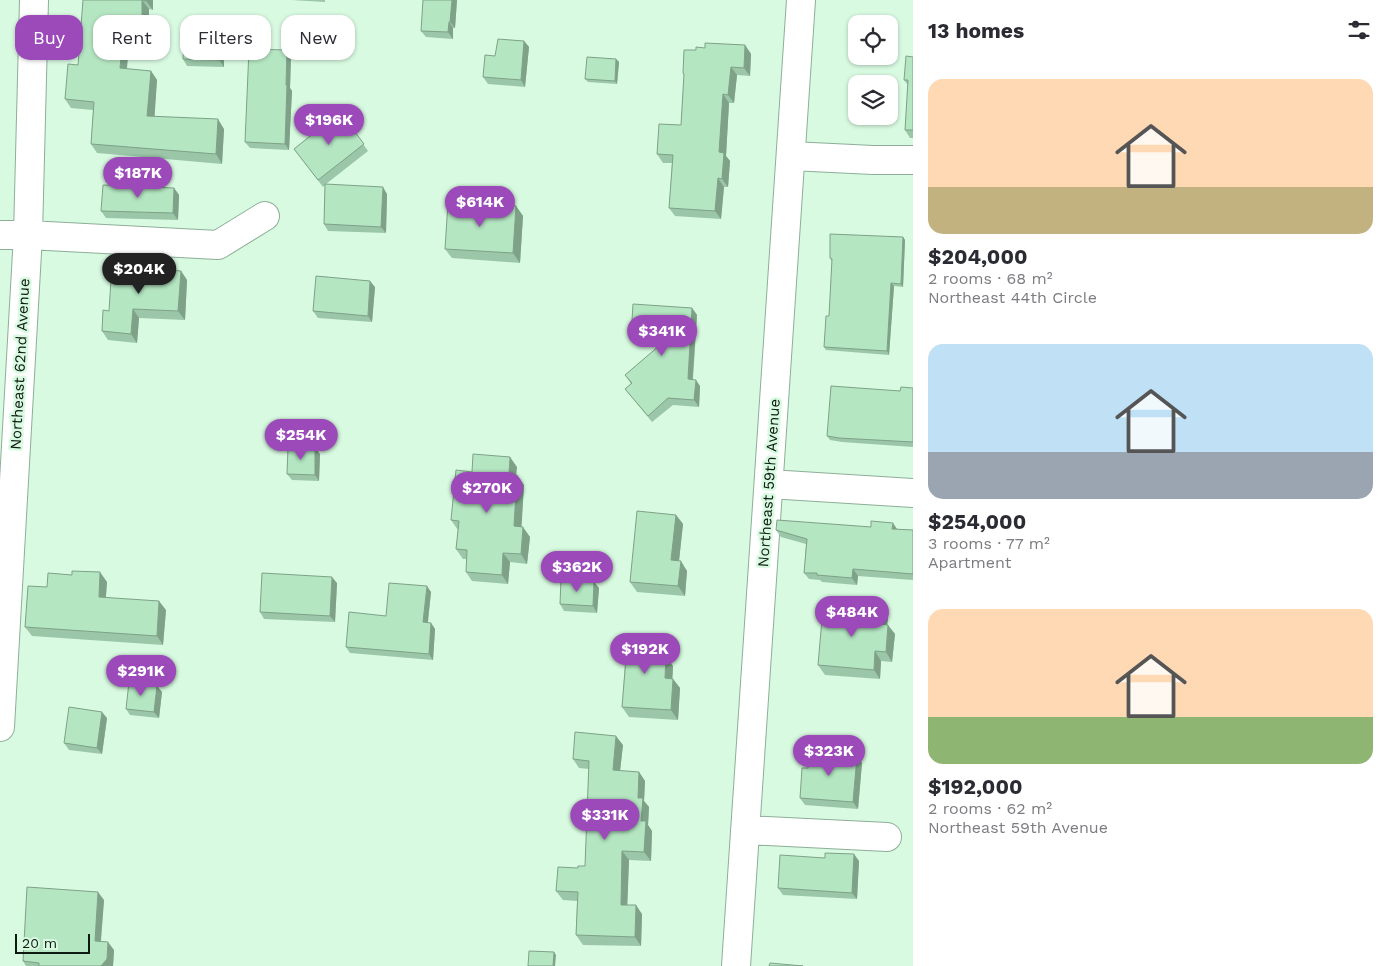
<!DOCTYPE html>
<meta charset="utf-8">
<style>
body{margin:0;font-family:"Work Sans",sans-serif;background:#f2f2f3;color:#2b2b33;height:100vh;display:flex;flex-direction:column;font-size:19px;white-space:nowrap}
*{box-sizing:border-box;margin:0}
p{font-size:16px;color:#7c7c81}
.icon{flex:none;width:28px;height:28px;fill:none;stroke:currentColor;stroke-width:2;stroke-linecap:round;stroke-linejoin:round}
.map{position:relative;flex:1;overflow:hidden}
.sheet{display:flex;flex-direction:column;background:#fff;width:475px}
.sheet>*{flex:none}
.hud{position:absolute;left:15px;top:15px;width:475px;height:45px;display:flex;gap:10px}
.fabs{position:absolute;left:848px;top:15px;display:grid;gap:10px}
.fabs a{display:grid;place-items:center;width:50px;height:50px;border-radius:10px;background:#fff;box-shadow:0 1px 4px #0004;font-size:25px}
.scale{position:absolute;left:15px;bottom:12px;width:75px;box-sizing:border-box;padding-left:5px;border:2px solid #0e1a11;border-top:0;font-size:14px;line-height:18px;white-space:nowrap;color:#0e1a11;-webkit-text-stroke:4px #d8fae1;paint-order:stroke}
.price{position:absolute;translate:-50% -42px;padding:0 11px;border-radius:18px;background:#9c4aba;color:#fff;font-size:16px;line-height:32px;filter:drop-shadow(0 1px 2px #0008)}
.price::after{content:'';position:absolute;left:50%;top:30px;width:15px;height:11px;margin-left:-8px;background:inherit;clip-path:polygon(0 0,100% 0,50% 100%)}
.price.selected{background:#222;color:#fff}
ul{padding:0;list-style:none}
li{display:grid;align-content:center;gap:10px;height:265px;padding:0 15px}
li span{display:grid;place-items:center;height:155px;border-radius:15px;color:#555}
li>.icon{margin-inline-start:auto}
span .icon{width:90px;height:90px;fill:#fffc;stroke-width:1}
li b{font-size:21px}
h2{display:flex;justify-content:space-between;align-items:center;height:60px;padding:0 15px;font-size:21px}
.chip{padding:0 18px;border-radius:15px;background:#fff;box-shadow:0 1px 4px #0004;font-size:18px;line-height:45px}
.chip.selected{background:#9c4aba;color:#fff}
main{display:flex;flex:1;min-height:0}
.map>svg:first-child{display:block}
</style>
<main>
<div class="map">
<svg width="913" height="966" viewBox="0 0 913 966">
<rect width="100%" height="100%" fill="#d8fae1"/>
<g fill="none" stroke-linecap="round" stroke-linejoin="round">
<defs>
<path id="minor" d="M 791,156 L 873,160 L 913,160
M 0,235 L 28,235 L 218,245 L 265,216
M 769,484 L 913,493
M 0,727 L 28,235 L 34,0
M 745,830 L 887,837
M 736,966 L 801,0"/>
</defs>
<use href="#minor" stroke="#8eae97" stroke-width="30"/>
<use href="#minor" stroke="#fff" stroke-width="28"/>
</g>
<path fill="#9bc6a7" d="M 83,0 L 153,0 L 153,10 L 149,9 L 149,33 L 130,32 L 127,69 L 151,71 L 157,80 L 154,116 L 224,129 L 222,164 L 97,153 L 91,144 L 93,110 L 71,108 L 65,99 L 78,65 Z
M 291,0 L 325,0 L 325,2 Z
M 457,0 L 455,28 L 453,28 L 453,39 L 426,37 L 421,31 Z
M 219,37 L 224,44 L 224,67 L 187,66 L 183,59 Z
M 524,41 L 529,47 L 525,87 L 488,84 L 483,77 L 495,56 Z
M 745,45 L 751,54 L 750,76 L 737,75 L 734,103 L 729,103 L 726,156 L 730,161 L 728,187 L 724,187 L 721,219 L 675,216 L 669,208 L 672,163 L 663,163 L 657,154 L 681,125 L 684,76 L 683,73 L 696,50 Z
M 287,50 L 291,56 L 290,88 L 292,91 L 289,150 L 250,148 L 245,142 Z
M 913,57 L 913,138 L 910,138 L 905,130 L 908,85 L 904,80 Z
M 616,59 L 619,62 L 617,84 L 588,82 L 585,79 Z
M 340,112 L 368,151 L 326,184 L 387,194 L 386,233 L 328,231 L 324,224 L 325,185 L 323,187 L 294,149 Z
M 174,188 L 179,195 L 178,220 L 106,218 L 101,211 Z
M 516,206 L 523,216 L 520,263 L 452,258 L 445,249 Z
M 903,237 L 905,240 L 903,287 L 894,286 L 889,355 L 826,350 L 824,347 L 829,316 L 832,262 L 830,258 Z
M 143,268 L 181,271 L 187,280 L 185,320 L 139,318 L 137,343 L 108,340 L 102,331 L 109,311 Z
M 375,287 L 372,322 L 318,318 L 313,311 Z
M 692,308 L 697,315 L 693,380 L 700,386 L 699,407 L 673,405 L 652,422 L 625,389 L 631,384 L 625,375 L 659,346 L 635,344 L 631,337 Z
M 913,388 L 913,447 L 842,442 L 830,440 L 827,436 L 900,391 Z
M 320,454 L 319,481 L 292,480 L 287,474 Z
M 517,467 L 516,475 L 524,485 L 521,527 L 530,537 L 527,564 L 510,562 L 508,584 L 472,581 L 466,572 L 467,559 L 463,559 L 456,549 L 458,530 L 451,520 L 472,472 Z
M 676,515 L 683,524 L 679,561 L 687,571 L 685,596 L 637,592 L 630,582 Z
M 897,529 L 913,530 L 913,580 L 858,576 L 857,585 L 822,582 L 820,580 L 809,579 L 804,573 L 806,544 L 781,537 L 776,530 Z
M 107,582 L 106,597 L 166,610 L 163,645 L 32,636 L 25,627 L 47,587 Z
M 594,582 L 599,588 L 597,613 L 564,611 L 560,604 Z
M 337,583 L 335,622 L 264,619 L 260,612 Z
M 431,592 L 428,623 L 431,623 L 435,629 L 433,660 L 350,653 L 346,647 L 386,616 Z
M 888,618 L 887,625 L 895,634 L 892,662 L 881,661 L 880,679 L 825,675 L 818,665 L 833,620 Z
M 662,647 L 662,656 L 673,666 L 672,679 L 673,679 L 680,688 L 678,720 L 629,717 L 622,707 L 625,664 L 621,658 Z
M 157,686 L 162,692 L 159,718 L 130,715 L 126,709 Z
M 107,718 L 102,754 L 69,750 L 64,743 Z
M 623,745 L 620,771 L 639,772 L 645,781 L 644,801 L 649,807 L 648,825 L 652,831 L 651,861 L 629,860 L 627,905 L 642,914 L 641,946 L 583,945 L 576,935 L 577,901 L 563,900 L 556,891 L 578,868 L 585,866 L 589,769 L 579,768 L 573,759 Z
M 857,756 L 862,763 L 858,809 L 805,805 L 800,798 L 808,768 Z
M 825,858 L 859,861 L 857,899 L 783,895 L 778,888 Z
M 104,900 L 101,942 L 114,950 L 113,966 L 26,966 L 23,961 Z"/>
<path fill="#7ea188" d="M 142,0 L 149,9 L 149,33 L 142,24 Z
M 146,0 L 153,0 L 153,10 L 146,1 Z
M 452,0 L 457,0 L 455,28 L 450,22 Z
M 449,22 L 453,28 L 453,39 L 448,32 Z
M 124,23 L 130,32 L 126,77 L 120,68 Z
M 219,37 L 224,44 L 224,67 L 219,60 Z
M 524,41 L 529,47 L 525,87 L 521,80 Z
M 745,45 L 751,54 L 750,76 L 744,68 Z
M 287,50 L 291,56 L 290,88 L 292,91 L 289,150 L 285,144 Z
M 616,59 L 619,62 L 617,84 L 615,81 Z
M 731,67 L 737,75 L 734,103 L 728,95 Z
M 151,71 L 157,80 L 154,125 L 147,116 Z
M 723,94 L 729,103 L 726,156 L 730,161 L 728,187 L 722,179 L 719,152 Z
M 218,119 L 224,129 L 222,164 L 216,154 Z
M 718,178 L 724,187 L 721,219 L 715,211 Z
M 383,187 L 387,194 L 386,233 L 381,227 Z
M 174,188 L 179,195 L 178,220 L 173,213 Z
M 516,206 L 523,216 L 520,263 L 513,253 Z
M 903,237 L 905,240 L 903,287 L 901,284 Z
M 181,271 L 187,280 L 185,320 L 178,311 Z
M 370,281 L 375,287 L 372,322 L 368,316 Z
M 891,283 L 894,286 L 889,355 L 887,351 Z
M 692,308 L 697,315 L 692,386 L 688,379 Z
M 133,309 L 139,318 L 137,343 L 131,334 Z
M 696,380 L 700,386 L 699,407 L 694,400 Z
M 315,447 L 320,454 L 319,481 L 315,475 Z
M 510,457 L 517,467 L 515,484 L 509,474 Z
M 517,475 L 524,485 L 521,536 L 514,526 Z
M 676,515 L 683,524 L 678,570 L 671,560 Z
M 893,523 L 897,529 L 892,529 Z
M 523,527 L 530,537 L 527,564 L 521,554 Z
M 503,553 L 510,562 L 508,584 L 502,575 Z
M 681,561 L 687,571 L 685,596 L 678,586 Z
M 853,569 L 858,576 L 857,585 L 852,578 Z
M 100,572 L 107,582 L 105,606 L 99,597 Z
M 332,577 L 337,583 L 335,622 L 330,616 Z
M 594,582 L 599,588 L 597,613 L 593,606 Z
M 427,586 L 431,592 L 427,628 L 423,622 Z
M 159,601 L 166,610 L 163,645 L 157,636 Z
M 881,608 L 888,618 L 886,634 L 880,624 Z
M 431,623 L 435,629 L 433,660 L 429,654 Z
M 888,625 L 895,634 L 892,662 L 886,652 Z
M 656,637 L 662,647 L 661,665 L 654,655 Z
M 875,651 L 881,661 L 880,679 L 874,670 Z
M 666,656 L 673,666 L 672,688 L 665,678 Z
M 673,679 L 680,688 L 678,720 L 671,710 Z
M 157,686 L 162,692 L 159,718 L 154,712 Z
M 102,712 L 107,718 L 102,754 L 97,748 Z
M 616,736 L 623,745 L 619,780 L 613,770 Z
M 857,756 L 862,763 L 858,809 L 853,802 Z
M 639,772 L 645,781 L 644,801 L 649,807 L 648,825 L 652,831 L 651,861 L 644,852 L 641,821 L 638,798 Z
M 622,851 L 629,860 L 627,914 L 621,905 Z
M 854,854 L 859,861 L 857,899 L 852,893 Z
M 98,892 L 104,900 L 100,949 L 95,941 Z
M 636,905 L 642,914 L 641,946 L 635,937 Z
M 108,942 L 114,950 L 113,966 L 101,966 Z
M 554,952 L 556,955 L 555,966 L 553,966 Z"/>
<path fill="#b4e6c2" stroke="#7ea188" d="M 83,0 L 146,0 L 146,1 L 142,0 L 142,24 L 124,23 L 120,68 L 151,71 L 147,116 L 218,119 L 216,154 L 91,144 L 94,102 L 65,99 L 68,64 L 78,65 Z
M 423,0 L 452,0 L 450,22 L 449,22 L 448,32 L 421,31 Z
M 184,36 L 219,37 L 219,60 L 183,59 Z
M 498,39 L 524,41 L 521,80 L 483,77 L 485,55 L 495,56 Z
M 705,43 L 745,45 L 744,68 L 731,67 L 728,95 L 723,94 L 719,152 L 724,153 L 722,179 L 718,178 L 715,211 L 669,208 L 673,155 L 657,154 L 659,124 L 681,125 L 684,74 L 683,73 L 684,50 L 696,50 L 696,47 L 705,48 Z
M 249,49 L 287,50 L 286,85 L 287,85 L 285,144 L 245,142 Z
M 906,56 L 913,57 L 913,130 L 905,130 L 908,80 L 904,80 Z
M 587,57 L 616,59 L 615,81 L 585,79 Z
M 340,112 L 364,144 L 318,180 L 294,149 Z
M 325,184 L 383,187 L 381,227 L 324,224 Z
M 103,185 L 174,188 L 173,213 L 101,211 Z
M 448,202 L 516,206 L 513,253 L 445,249 Z
M 830,234 L 903,237 L 901,284 L 891,283 L 887,351 L 824,347 L 826,316 L 829,316 L 832,259 L 830,258 Z
M 112,263 L 140,265 L 140,268 L 181,271 L 178,311 L 133,309 L 131,334 L 102,331 L 103,310 L 109,311 Z
M 316,276 L 370,281 L 368,316 L 313,311 Z
M 633,304 L 692,308 L 688,379 L 696,380 L 694,400 L 668,398 L 648,416 L 625,389 L 632,383 L 625,375 L 666,340 L 631,337 Z
M 831,386 L 900,391 L 901,387 L 913,388 L 913,442 L 839,438 L 827,436 Z
M 288,447 L 315,447 L 315,475 L 287,474 Z
M 473,454 L 510,457 L 509,474 L 517,475 L 514,526 L 523,527 L 521,554 L 503,553 L 502,575 L 466,572 L 467,550 L 456,549 L 459,521 L 451,520 L 456,470 L 472,472 Z
M 637,511 L 676,515 L 671,560 L 681,561 L 678,586 L 630,582 Z
M 777,520 L 871,527 L 871,521 L 893,523 L 892,529 L 913,530 L 913,574 L 853,569 L 852,578 L 817,575 L 817,573 L 804,573 L 807,539 L 776,530 Z
M 72,571 L 100,572 L 99,597 L 159,601 L 157,636 L 25,627 L 28,586 L 47,587 L 48,573 L 72,575 Z
M 262,573 L 332,577 L 330,616 L 260,612 Z
M 561,579 L 594,582 L 593,606 L 560,604 Z
M 389,583 L 427,586 L 423,622 L 431,623 L 429,654 L 346,647 L 349,612 L 386,616 Z
M 834,605 L 881,608 L 880,624 L 888,625 L 886,652 L 875,651 L 874,670 L 818,665 L 822,619 L 833,620 Z
M 623,634 L 656,637 L 654,655 L 666,656 L 665,678 L 673,679 L 671,710 L 622,707 L 626,658 L 621,658 Z
M 129,682 L 157,686 L 154,712 L 126,709 Z
M 69,707 L 102,712 L 97,748 L 64,743 Z
M 575,732 L 616,736 L 613,770 L 639,772 L 638,798 L 643,798 L 641,821 L 646,821 L 644,852 L 622,851 L 621,905 L 636,905 L 635,937 L 576,935 L 578,892 L 556,891 L 558,867 L 578,868 L 578,866 L 585,866 L 589,761 L 573,759 Z
M 809,752 L 857,756 L 853,802 L 800,798 L 802,768 L 808,768 Z
M 825,853 L 854,854 L 852,893 L 778,888 L 780,855 L 825,858 Z
M 27,887 L 98,892 L 95,941 L 108,942 L 107,959 L 101,966 L 39,966 L 39,963 L 23,961 Z
M 529,951 L 554,952 L 553,966 L 528,966 Z
M 770,963 L 803,966 L 769,966 Z"/>
<g text-anchor="middle" dominant-baseline="central" stroke-width="5" stroke-linejoin="round" paint-order="stroke">
<g font-size="15" fill="#0e1a11" stroke="#d8fae1">
<text transform="translate(20 364) rotate(-87)">Northeast 62nd Avenue</text>
<text transform="translate(769 483) rotate(-86)">Northeast 59th Avenue</text>
</g>
</g>
</svg>
<div class="fabs">
<a><svg class="icon" aria-label="locate" viewBox="0 0 24 24"><circle cx="12" cy="12" r="6"/><path d="M12 2v4M12 18v4M2 12h4M18 12h4"/></svg></a>
<a><svg class="icon" aria-label="layers" viewBox="0 0 24 24"><path d="M12 4l9 5-9 5-9-5zM3 14l9 5 9-5"/></svg></a>
</div>
<div class="scale">20 m</div>
<b class="price" style="left:329px;top:146px">$196K</b>
<b class="price" style="left:138px;top:199px">$187K</b>
<b class="price" style="left:480px;top:228px">$614K</b>
<b class="price selected" style="left:139px;top:295px">$204K</b>
<b class="price" style="left:662px;top:357px">$341K</b>
<b class="price" style="left:301px;top:461px">$254K</b>
<b class="price" style="left:487px;top:514px">$270K</b>
<b class="price" style="left:577px;top:593px">$362K</b>
<b class="price" style="left:852px;top:638px">$484K</b>
<b class="price" style="left:645px;top:675px">$192K</b>
<b class="price" style="left:141px;top:697px">$291K</b>
<b class="price" style="left:829px;top:777px">$323K</b>
<b class="price" style="left:605px;top:841px">$331K</b>
<div class="hud">
<a class="chip selected">Buy</a>
<a class="chip">Rent</a>
<a class="chip">Filters</a>
<a class="chip">New</a>
</div>
</div>
<section class="sheet">
<h2>13 homes<svg class="icon" aria-label="filters" viewBox="0 0 24 24"><path d="M4 7h16M4 17h16"/><circle cx="9" cy="7" r="2"/><circle cx="15" cy="17" r="2"/></svg></h2>
<ul>
<li><span style="background:linear-gradient(#ffd9b3 70%,#c2b280 0)"><svg class="icon" aria-label="home" viewBox="0 0 24 24"><path d="M3 11l9-7 9 7M6 9v11h12V9"/></svg></span><div><b>$204,000</b><p>2 rooms · 68 m²</p><p>Northeast 44th Circle</p></div></li>
<li><span style="background:linear-gradient(#bfe0f5 70%,#9aa5b1 0)"><svg class="icon" aria-label="home" viewBox="0 0 24 24"><path d="M3 11l9-7 9 7M6 9v11h12V9"/></svg></span><div><b>$254,000</b><p>3 rooms · 77 m²</p><p>Apartment</p></div></li>
<li><span style="background:linear-gradient(#ffd9b3 70%,#8fb573 0)"><svg class="icon" aria-label="home" viewBox="0 0 24 24"><path d="M3 11l9-7 9 7M6 9v11h12V9"/></svg></span><div><b>$192,000</b><p>2 rooms · 62 m²</p><p>Northeast 59th Avenue</p></div></li>
</ul>
</section>
</main>
